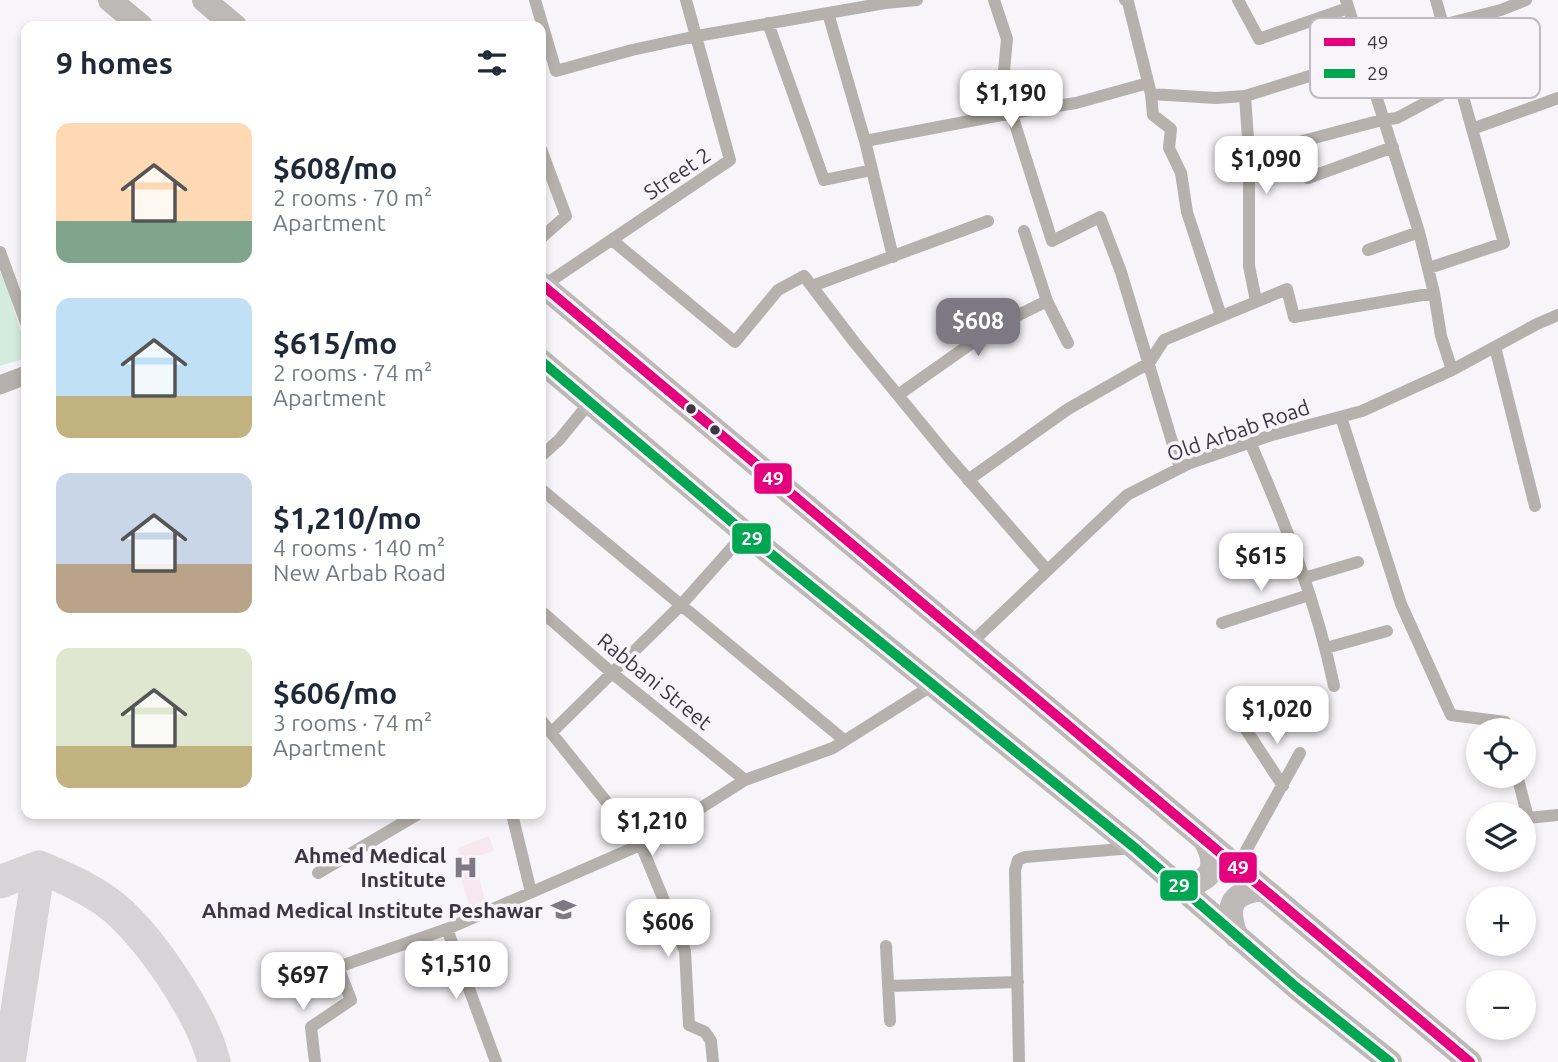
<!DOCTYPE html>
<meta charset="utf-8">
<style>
body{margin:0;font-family:Ubuntu,sans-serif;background:#f6f6f7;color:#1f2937;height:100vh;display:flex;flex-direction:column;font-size:26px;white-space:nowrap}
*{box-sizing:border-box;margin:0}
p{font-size:23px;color:#747a83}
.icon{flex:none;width:38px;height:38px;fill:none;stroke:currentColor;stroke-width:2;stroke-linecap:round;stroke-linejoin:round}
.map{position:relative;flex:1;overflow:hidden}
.panel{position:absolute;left:21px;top:21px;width:525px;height:798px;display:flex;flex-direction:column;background:#fff;border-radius:14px;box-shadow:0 4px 10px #0003}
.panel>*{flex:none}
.fabs{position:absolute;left:1466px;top:718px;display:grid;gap:14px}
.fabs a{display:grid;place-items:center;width:70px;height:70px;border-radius:50%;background:#fff;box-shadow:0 4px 10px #0003;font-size:35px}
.price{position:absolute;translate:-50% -60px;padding:0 16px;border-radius:14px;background:#fff;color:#222;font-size:23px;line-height:46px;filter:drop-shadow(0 2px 4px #0008)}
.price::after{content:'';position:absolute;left:50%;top:42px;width:21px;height:16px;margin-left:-10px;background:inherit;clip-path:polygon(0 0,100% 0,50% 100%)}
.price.active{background:#7e7882;color:#fff}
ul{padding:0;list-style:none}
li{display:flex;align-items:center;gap:21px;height:175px;padding:0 35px}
li span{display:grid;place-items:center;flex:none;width:196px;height:140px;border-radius:14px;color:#555}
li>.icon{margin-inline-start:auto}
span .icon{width:84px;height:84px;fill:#fffc;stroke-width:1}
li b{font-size:30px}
h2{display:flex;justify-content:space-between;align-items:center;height:84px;padding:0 35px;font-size:30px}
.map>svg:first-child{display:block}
</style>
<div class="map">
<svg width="1558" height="1062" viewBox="0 0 1558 1062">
<rect width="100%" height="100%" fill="#f7f5f9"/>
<path fill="#f6e8ee" d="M 489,836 L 494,851 L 474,857 L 477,877 L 479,877 L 486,906 L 471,911 L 454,857 L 459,855 L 458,848 Z"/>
<path fill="#d4ecde" d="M 2,272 L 26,347 L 26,358 L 0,366 L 0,273 Z"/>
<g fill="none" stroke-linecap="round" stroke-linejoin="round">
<path stroke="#d6d4d6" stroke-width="33" d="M 0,882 L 39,867 C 63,877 86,887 107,902 C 146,930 203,1015 214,1062
M 9,1062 L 39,867"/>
<path stroke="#b6b1ac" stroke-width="12" d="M 535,0 L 556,71 L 632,50 L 697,36 L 885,3 L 917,0
M 994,0 L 1007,39 L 1004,71 L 1008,102 L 1052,241 L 1100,217 L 1121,272 L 1180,468
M 1125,0 L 1128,2 L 1151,94 L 1216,98 L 1245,96 L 1365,59
M 1238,0 L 1259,39 L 1348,8
M 1346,0 L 1419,232 L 1434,293 L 1441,336 L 1452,370
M 828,13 L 865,141 L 893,257
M 768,23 L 824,180 L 872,170
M 1442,25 L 1501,10 L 1526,0
M 1151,94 L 1153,115 L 1171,129 L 1169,148 L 1181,173 L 1187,212 L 1221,316
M 1245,96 L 1249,153 L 1249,266 L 1256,301
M 1472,129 L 1558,98
M 865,141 L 1012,113 L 1076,103 L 1148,83
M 541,149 L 566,216 L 541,238
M 1249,150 L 1295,143 L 1382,120 L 1397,118 L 1459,85
M 1308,178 L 1393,147
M 1024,231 L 1047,301 L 1068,343
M 612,240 L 735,342 L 778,290 L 804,276 L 855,343 L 947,455 L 1047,570
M 1368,250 L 1419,232
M 0,252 L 26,323
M 1429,268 L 1504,243 L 1436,0
M 543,286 L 730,160 L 686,0
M 812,286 L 988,221
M 1495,347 L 1535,506
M 898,395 L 996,326 L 1047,301
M 1341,417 L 1401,604 L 1451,715 L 1505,722 L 1506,730
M 1250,442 C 1285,523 1316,599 1334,686
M 541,456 L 559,440 L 590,402
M 968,480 L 1068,409 L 1149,363 L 1164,340 L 1287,289 L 1294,317 L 1434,293
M 541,489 L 844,740
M 1304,578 L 1358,562
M 541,611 L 612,673 L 745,780
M 1222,623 L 1309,595
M 971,643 L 1127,495 L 1190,463 L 1272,435 L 1362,411 L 1452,370 L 1537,324 L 1558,315
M 1326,648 L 1387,631
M 541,720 L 641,845 L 685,951 L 689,1025 L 705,1032 L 711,1041 L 713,1062
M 1243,725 L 1283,786
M 552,732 L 681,605 L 745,533
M 1517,775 L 1528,818 L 1558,815
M 512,814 L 531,892
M 1237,867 L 1300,753
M 318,873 L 418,814
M 447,929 L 496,1062
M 886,946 L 890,1021
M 888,986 L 1018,982
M 315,1062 L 311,1027 L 351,1000 L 338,967 L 447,929 L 647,842 L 745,780 L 833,748 L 933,685
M 1019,1062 L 1015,870 L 1018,860 L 1025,857 L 1133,848"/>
<path stroke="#b5b0ac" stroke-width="19" d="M 0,385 L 26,375"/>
<path stroke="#bdb9b7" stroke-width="24" d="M 110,0 L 141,26
M 204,0 L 235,26
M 541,284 L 1470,1062
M 541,361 L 745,533 L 1135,848 L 1296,987 L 1390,1062
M 1178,886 C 1210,883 1221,870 1205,840
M 1236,936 C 1226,907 1229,893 1263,889"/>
<defs>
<path id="bus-1" d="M 541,284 L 1470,1062"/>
<path id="bus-2" d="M 541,361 L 745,533 L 1135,848 L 1296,987 L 1390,1062"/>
</defs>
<use href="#bus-1" stroke="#f8f4fa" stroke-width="16"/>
<use href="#bus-2" stroke="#f8f4fa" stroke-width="16"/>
<use href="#bus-1" stroke="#e5007d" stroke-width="10"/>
<use href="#bus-2" stroke="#00a651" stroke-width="10"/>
</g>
<defs>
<symbol id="hospital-bare" viewBox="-9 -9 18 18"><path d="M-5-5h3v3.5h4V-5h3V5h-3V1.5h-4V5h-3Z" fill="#7e7882" stroke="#f8f4fa" stroke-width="2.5" paint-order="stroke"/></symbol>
<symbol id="university-bare" viewBox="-9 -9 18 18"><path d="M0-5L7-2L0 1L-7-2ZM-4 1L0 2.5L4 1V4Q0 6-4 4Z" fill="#7e7882" stroke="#f8f4fa" stroke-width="2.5" paint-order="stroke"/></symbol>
</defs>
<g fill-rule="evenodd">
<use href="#hospital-bare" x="448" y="850" width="35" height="35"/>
<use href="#university-bare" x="546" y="892" width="35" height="35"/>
</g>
<g fill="#3d3542" stroke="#f8f4fa" stroke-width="2.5">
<circle cx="691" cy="409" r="6"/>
<circle cx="715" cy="430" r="6"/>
</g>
<g text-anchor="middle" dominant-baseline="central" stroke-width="7" stroke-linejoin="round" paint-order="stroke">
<g font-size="21" fill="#3d3542" stroke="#f8f4fa">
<text transform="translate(677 173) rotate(-34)">Street 2</text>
<text transform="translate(1238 430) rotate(-19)">Old Arbab Road</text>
<text transform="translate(655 681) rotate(39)">Rabbani Street</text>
</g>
<g font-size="21" font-weight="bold" fill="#3d3542" stroke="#f8f4fa" text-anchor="end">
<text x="446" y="855">Ahmed Medical<tspan x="446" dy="24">Institute</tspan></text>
<text x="543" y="910">Ahmad Medical Institute Peshawar</text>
</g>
</g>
<rect x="1310" y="18" width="230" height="80" rx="10" fill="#f8f4fa" stroke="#c0bbc3" stroke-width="2"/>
<rect x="1324" y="38" width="31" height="8" fill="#e5007d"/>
<rect x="1324" y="69" width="31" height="9" fill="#00a651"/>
<g font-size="19" fill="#3d3542">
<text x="1367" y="49">49</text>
<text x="1367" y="80">29</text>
</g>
<g stroke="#f8f4fa" stroke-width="2.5">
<rect x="753" y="462" width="40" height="33" rx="7" fill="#e5007d"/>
<rect x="731" y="522" width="41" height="33" rx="7" fill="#00a651"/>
<rect x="1218" y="851" width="40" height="33" rx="7" fill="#e5007d"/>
<rect x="1159" y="869" width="40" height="33" rx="7" fill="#00a651"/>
</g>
<g font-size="19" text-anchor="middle" font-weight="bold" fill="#fff">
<text x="773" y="485">49</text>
<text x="752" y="545">29</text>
<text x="1238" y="874">49</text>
<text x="1179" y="892">29</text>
</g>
</svg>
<div class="fabs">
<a><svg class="icon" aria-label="locate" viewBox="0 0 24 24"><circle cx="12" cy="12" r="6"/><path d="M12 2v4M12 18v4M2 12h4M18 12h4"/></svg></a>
<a><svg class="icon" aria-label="layers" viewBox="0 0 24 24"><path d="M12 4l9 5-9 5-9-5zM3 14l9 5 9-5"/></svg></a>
<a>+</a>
<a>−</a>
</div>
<b class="price" style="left:1011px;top:130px">$1,190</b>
<b class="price" style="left:1266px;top:196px">$1,090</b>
<b class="price active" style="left:978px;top:358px">$608</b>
<b class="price" style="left:1261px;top:593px">$615</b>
<b class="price" style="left:1277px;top:746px">$1,020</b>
<b class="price" style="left:652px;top:858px">$1,210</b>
<b class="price" style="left:668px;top:959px">$606</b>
<b class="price" style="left:456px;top:1001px">$1,510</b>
<b class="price" style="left:303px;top:1012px">$697</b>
<section class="panel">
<h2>9 homes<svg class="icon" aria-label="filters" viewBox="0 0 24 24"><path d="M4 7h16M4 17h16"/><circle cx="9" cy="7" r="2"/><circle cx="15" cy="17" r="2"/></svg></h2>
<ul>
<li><span style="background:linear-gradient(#ffd9b3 70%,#7fa58c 0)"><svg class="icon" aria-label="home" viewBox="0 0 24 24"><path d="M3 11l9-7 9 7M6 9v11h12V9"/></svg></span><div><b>$608/mo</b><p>2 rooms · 70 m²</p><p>Apartment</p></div></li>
<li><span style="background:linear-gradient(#bfe0f5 70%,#c2b280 0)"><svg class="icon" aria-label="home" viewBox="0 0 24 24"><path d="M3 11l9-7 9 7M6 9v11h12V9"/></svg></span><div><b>$615/mo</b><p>2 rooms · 74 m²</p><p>Apartment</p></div></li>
<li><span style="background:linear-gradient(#c9d6e8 65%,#b9a48a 0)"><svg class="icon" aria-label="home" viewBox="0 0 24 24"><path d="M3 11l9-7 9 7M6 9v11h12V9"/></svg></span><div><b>$1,210/mo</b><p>4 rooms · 140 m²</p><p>New Arbab Road</p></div></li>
<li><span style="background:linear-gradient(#dfe7d0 70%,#c2b280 0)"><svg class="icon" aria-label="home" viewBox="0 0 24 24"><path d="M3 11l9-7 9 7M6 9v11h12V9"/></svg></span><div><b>$606/mo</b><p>3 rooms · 74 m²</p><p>Apartment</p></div></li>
</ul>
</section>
</div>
